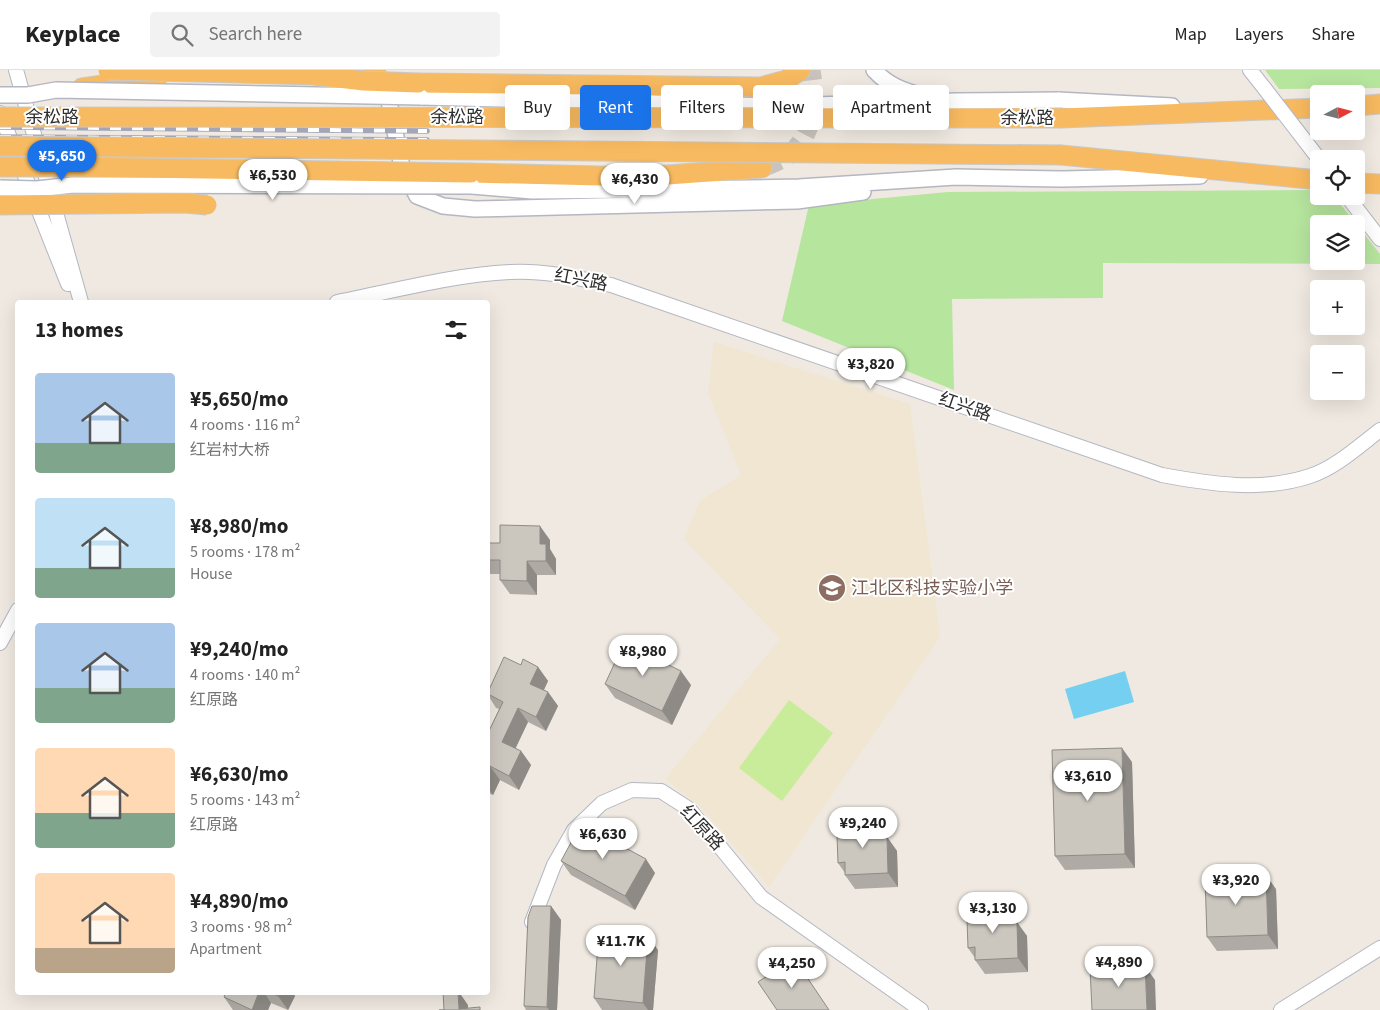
<!DOCTYPE html>
<meta charset="utf-8">
<style>
body{margin:0;font-family:"Source Sans 3","Noto Sans SC",sans-serif;background:#f2f2f2;color:#222;height:100vh;display:flex;flex-direction:column;font-size:19px;white-space:nowrap}
*{box-sizing:border-box;margin:0}
p{font-size:16px;color:#767676}
.icon{flex:none;width:28px;height:28px;fill:none;stroke:currentColor;stroke-width:2;stroke-linecap:round;stroke-linejoin:round}
.map{position:relative;flex:1;overflow:hidden}
.panel{position:absolute;left:15px;top:230px;width:475px;height:695px;display:flex;flex-direction:column;background:#fff;border-radius:5px;box-shadow:0 5px 20px #0002}
.panel>*{flex:none}
.guide{position:absolute;left:505px;top:15px;width:475px;height:45px;display:flex;gap:10px}
.needle{width:32px;rotate:83deg}
.fabs{position:absolute;left:1310px;top:15px;display:grid;gap:10px}
.fabs a{display:grid;place-items:center;width:55px;height:55px;border-radius:5px;background:#fff;box-shadow:0 5px 20px #0002;font-size:25px}
.price{position:absolute;translate:-50% -42px;padding:0 11px;border-radius:18px;background:#fff;color:#222;font-size:16px;line-height:32px;filter:drop-shadow(0 1px 2px #0008)}
.price::after{content:'';position:absolute;left:50%;top:30px;width:15px;height:11px;margin-left:-8px;background:inherit;clip-path:polygon(0 0,100% 0,50% 100%)}
.price.current{background:#1a73e8;color:#fff}
ul{padding:0;list-style:none}
li{display:flex;align-items:center;gap:15px;height:125px;padding:0 20px}
li span{display:grid;place-items:center;flex:none;width:140px;height:100px;border-radius:5px;color:#555}
li>.icon{margin-inline-start:auto}
span .icon{width:60px;height:60px;fill:#fffc;stroke-width:1}
li b{font-size:21px}
h2{display:flex;justify-content:space-between;align-items:center;height:60px;padding:0 20px;font-size:21px}
.pill{padding:0 18px;border-radius:5px;background:#fff;box-shadow:0 5px 20px #0002;font-size:18px;line-height:45px}
.pill.current{background:#1a73e8;color:#fff}
header{display:flex;align-items:center;gap:30px;box-sizing:border-box;height:70px;padding:0 25px;background:#fff;border-bottom:1px solid #e0e0e0}
header strong{font-size:24px}
nav{display:flex;gap:28px;margin-inline-start:auto;font-size:18px}
.search{width:350px;height:45px;background:#f2f2f2;display:flex;align-items:center;gap:12px;box-sizing:border-box;padding:0 18px;border-radius:5px;color:#767676;font-size:19px}
.map>svg:first-child{display:block}
</style>
<header>
<strong>Keyplace</strong>
<div class="search"><svg class="icon" aria-label="search" viewBox="0 0 24 24"><circle cx="10" cy="10" r="6"/><path d="M15 15l6 6"/></svg>Search here</div>
<nav><a>Map</a><a>Layers</a><a>Share</a></nav>
</header>
<div class="map">
<svg width="1380" height="940" viewBox="0 0 1380 940">
<rect width="100%" height="100%" fill="#efe9e1"/>
<path fill="#f0e6d1" d="M 714,272 L 910,334 L 940,567 L 769,817 L 700,736 L 665,709 L 780,569 L 684,469 L 700,431 L 741,405 L 708,323 Z"/>
<path fill="#b6e59e" d="M 1265,0 L 1380,0 L 1380,18 L 1279,19 Z
M 1319,120 L 1319,126 L 1334,126 L 1356,154 L 1319,154 L 1319,191 L 1356,191 L 1356,154 L 1380,184 L 1380,194 L 1103,193 L 1103,228 L 952,229 L 954,320 L 782,251 L 809,135 L 948,122 Z"/>
<path fill="#c9ec9a" d="M 789,630 L 833,663 L 782,731 L 739,698 Z"/>
<path fill="#75cff0" d="M 1125,601 L 1134,632 L 1074,649 L 1065,619 Z"/>
<g fill="none" stroke-linecap="round" stroke-linejoin="round">
<path stroke="#c8c4bd" stroke-width="19" stroke-dasharray="19 9" stroke-linecap="butt" d="M 762,98 C 771,94 783,90 790,84 C 816,61 816,31 811,0"/>
<defs>
<path id="tertiary" d="M 16,0 L 81,232
M 1250,0 L 1265,19
M 0,43 L 68,214
M 1347,126 L 1380,169
M 337,232 C 394,221 451,205 510,202 C 544,200 578,208 611,215 L 1162,405 C 1210,414 1262,422 1310,406 C 1335,398 1359,376 1380,360
M 0,573 L 18,540
M 532,852 L 554,795 L 574,760 L 602,733 L 632,720 L 661,721 L 689,739 L 761,827 L 921,940
M 1281,940 L 1380,878"/>
<path id="secondary" d="M 874,0 C 890,18 912,24 935,28
M 386,16 L 402,97 L 417,126 L 443,136 L 475,139 L 797,131 L 863,122
M 421,27 L 777,36
M 1058,30 L 1172,36
M 472,116 L 532,121 L 633,120 L 799,117 L 956,107 L 1062,109 L 1200,106
M 102,119 L 151,127"/>
<path id="trunk" d="M 338,3 L 376,0
M 418,13 L 761,17 L 786,10 L 801,0
M 82,18 L 158,7
M 1356,36 L 1380,34
M 1062,48 L 1319,38
M 1061,85 L 1319,110
M 471,103 L 641,107 L 762,98
M 1356,113 L 1380,114"/>
</defs>
<use href="#tertiary" stroke="#b4b7c1" stroke-width="16"/>
<use href="#secondary" stroke="#b4b7c1" stroke-width="18"/>
<use href="#trunk" stroke="#c9c9c9" stroke-width="21"/>
<use href="#tertiary" stroke="#fff" stroke-width="14"/>
<use href="#secondary" stroke="#fff" stroke-width="15"/>
<use href="#trunk" stroke="#f8ba60" stroke-width="19"/>
<defs>
<path id="rail" d="M 0,57 L 427,61
M 0,67 L 427,70"/>
</defs>
<use href="#rail" stroke="#a3a6b8" stroke-width="5.5"/>
<use href="#rail" stroke="#fff" stroke-width="4" stroke-dasharray="11" stroke-linecap="butt"/>
<defs>
<path id="tertiary-bridge" d="M 1265,19 L 1319,89"/>
<path id="secondary-bridge" d="M 0,25 L 28,25 L 56,20 L 421,27
M 777,36 L 956,31 L 1058,30
M 0,118 L 37,119 L 73,115 L 472,116"/>
<path id="trunk-bridge" d="M 108,0 L 313,5 L 364,11 L 418,13
M 0,47 L 1062,48
M 0,76 L 1061,85
M 0,97 L 76,97 L 471,103
M 0,135 L 185,133 L 207,135"/>
</defs>
<use href="#tertiary-bridge" stroke="#b4b7c1" stroke-width="16" stroke-linecap="butt"/>
<use href="#secondary-bridge" stroke="#b4b7c1" stroke-width="18" stroke-linecap="butt"/>
<use href="#trunk-bridge" stroke="#c9c9c9" stroke-width="21" stroke-linecap="butt"/>
<use href="#tertiary-bridge" stroke="#fff" stroke-width="14"/>
<use href="#secondary-bridge" stroke="#fff" stroke-width="15"/>
<use href="#trunk-bridge" stroke="#f8ba60" stroke-width="19"/>
</g>
<path fill="#afaba4" d="M 550,470 L 550,479 L 556,489 L 556,505 L 537,505 L 537,525 L 510,524 L 500,510 L 500,504 L 488,504 L 488,473 L 500,473 Z
M 521,595 L 538,597 L 548,611 L 544,620 L 548,622 L 558,636 L 546,661 L 528,652 L 515,678 L 521,681 L 531,695 L 519,720 L 500,710 L 493,725 L 488,723 L 488,663 L 499,639 L 496,638 L 488,625 L 488,622 Z
M 605,614 L 691,615 L 672,655 L 615,628 Z
M 1132,692 L 1135,798 L 1065,800 L 1055,786 Z
M 876,748 L 886,762 L 886,767 L 887,767 L 897,781 L 898,817 L 855,819 L 845,805 L 845,803 L 838,793 L 850,765 Z
M 561,791 L 655,803 L 635,840 L 571,805 Z
M 1276,819 L 1278,879 L 1217,881 L 1207,867 Z
M 1006,833 L 1016,847 L 1016,852 L 1027,866 L 1028,902 L 985,904 L 975,890 L 975,888 L 968,878 L 980,850 Z
M 551,836 L 561,850 L 557,940 L 526,940 L 524,936 Z
M 658,880 L 653,940 L 602,940 L 594,928 Z
M 226,922 L 292,922 L 295,926 L 288,940 L 271,933 L 268,940 L 233,940 L 224,927 Z"/>
<path fill="#8e8b86" d="M 540,456 L 550,470 L 550,479 L 556,489 L 556,505 L 546,491 L 540,474 Z
M 527,491 L 537,505 L 537,525 L 527,511 Z
M 538,597 L 548,611 L 540,628 L 530,614 Z
M 681,601 L 691,615 L 672,655 L 662,641 Z
M 548,622 L 558,636 L 546,661 L 536,647 Z
M 518,638 L 528,652 L 512,686 L 502,672 Z
M 1122,678 L 1132,692 L 1135,798 L 1125,784 Z
M 521,681 L 531,695 L 519,720 L 509,706 Z
M 490,696 L 500,710 L 493,725 L 488,718 L 488,702 Z
M 876,748 L 886,762 L 886,781 L 877,767 Z
M 887,767 L 897,781 L 898,817 L 888,803 Z
M 646,789 L 655,803 L 635,840 L 625,826 Z
M 1266,805 L 1276,819 L 1278,879 L 1268,865 Z
M 1006,833 L 1016,847 L 1017,866 L 1007,852 Z
M 551,836 L 561,850 L 557,940 L 549,940 L 547,937 Z
M 1017,852 L 1027,866 L 1028,902 L 1018,888 Z
M 648,866 L 658,880 L 653,940 L 648,940 L 643,933 Z
M 1145,896 L 1155,910 L 1156,940 L 1147,940 Z
M 259,922 L 264,922 L 271,933 L 268,940 L 252,940 Z
M 280,922 L 292,922 L 295,926 L 288,940 L 278,926 Z
M 458,922 L 459,922 L 468,935 L 468,940 L 459,939 Z"/>
<path fill="#cbc7bf" stroke="#8e8b86" d="M 500,455 L 540,456 L 540,474 L 546,474 L 546,491 L 527,491 L 527,511 L 500,510 L 500,490 L 488,490 L 488,473 L 500,473 Z
M 624,573 L 681,601 L 662,641 L 605,614 Z
M 504,587 L 521,595 L 523,589 L 538,597 L 530,614 L 548,622 L 536,647 L 518,638 L 502,672 L 521,681 L 509,706 L 490,696 L 488,702 L 488,663 L 503,632 L 488,624 L 488,622 Z
M 1122,678 L 1125,784 L 1055,786 L 1052,680 Z
M 876,748 L 877,767 L 887,767 L 888,803 L 845,805 L 845,792 L 838,793 L 837,766 L 850,765 L 849,749 Z
M 581,754 L 646,789 L 625,826 L 561,791 Z
M 1266,805 L 1268,865 L 1207,867 L 1205,807 Z
M 1006,833 L 1007,852 L 1017,852 L 1018,888 L 975,890 L 975,877 L 968,878 L 967,850 L 980,850 L 979,834 Z
M 532,836 L 551,836 L 547,937 L 524,936 L 528,847 Z
M 599,861 L 648,866 L 643,933 L 594,928 Z
M 794,888 L 829,940 L 777,940 L 758,912 Z
M 1145,896 L 1147,940 L 1092,940 L 1090,898 Z
M 226,922 L 259,922 L 252,940 L 224,927 Z
M 270,922 L 280,922 L 278,926 Z
M 443,922 L 458,922 L 459,939 L 480,937 L 480,940 L 439,940 L 444,940 Z"/>
<defs>
<symbol id="school-disc" viewBox="-11 -11 22 22"><circle r="9.5" fill="#8d6e63" stroke="#fff"/><path d="M0-5L7-2L0 1L-7-2ZM-4 1L0 2.5L4 1V4Q0 6-4 4Z" fill="#fff"/></symbol>
</defs>
<g fill-rule="evenodd">
<use href="#school-disc" x="816" y="502" width="32" height="32"/>
</g>
<g text-anchor="middle" dominant-baseline="central" stroke-width="4" stroke-linejoin="round" paint-order="stroke">
<g font-size="18" fill="#2e2e2e" stroke="#fff">
<text x="52" y="47">余松路</text>
<text x="457" y="47">余松路</text>
<text x="1027" y="48">余松路</text>
<text transform="translate(581 210) rotate(11)">红兴路</text>
<text transform="translate(965 337) rotate(19)">红兴路</text>
<text transform="translate(702 758) rotate(47)">红原路</text>
</g>
<g font-size="18" fill="#785e54" stroke="#fff" text-anchor="start">
<text x="851" y="518">江北区科技实验小学</text>
</g>
</g>
</svg>
<div class="fabs">
<a><svg class="needle" viewBox="-14 -14 28 28"><path d="M0-13l5 13h-10z" fill="#e53935"/><path d="M0 13l5-13h-10z" fill="#767676"/></svg></a>
<a><svg class="icon" aria-label="locate" viewBox="0 0 24 24"><circle cx="12" cy="12" r="6"/><path d="M12 2v4M12 18v4M2 12h4M18 12h4"/></svg></a>
<a><svg class="icon" aria-label="layers" viewBox="0 0 24 24"><path d="M12 4l9 5-9 5-9-5zM3 14l9 5 9-5"/></svg></a>
<a>+</a>
<a>−</a>
</div>
<b class="price current" style="left:62px;top:112px">¥5,650</b>
<b class="price" style="left:273px;top:131px">¥6,530</b>
<b class="price" style="left:635px;top:135px">¥6,430</b>
<b class="price" style="left:871px;top:320px">¥3,820</b>
<b class="price" style="left:643px;top:607px">¥8,980</b>
<b class="price" style="left:1088px;top:732px">¥3,610</b>
<b class="price" style="left:863px;top:779px">¥9,240</b>
<b class="price" style="left:603px;top:790px">¥6,630</b>
<b class="price" style="left:1236px;top:836px">¥3,920</b>
<b class="price" style="left:993px;top:864px">¥3,130</b>
<b class="price" style="left:621px;top:897px">¥11.7K</b>
<b class="price" style="left:1119px;top:918px">¥4,890</b>
<b class="price" style="left:792px;top:919px">¥4,250</b>
<div class="guide">
<a class="pill">Buy</a>
<a class="pill current">Rent</a>
<a class="pill">Filters</a>
<a class="pill">New</a>
<a class="pill">Apartment</a>
</div>
<section class="panel">
<h2>13 homes<svg class="icon" aria-label="filters" viewBox="0 0 24 24"><path d="M4 7h16M4 17h16"/><circle cx="9" cy="7" r="2"/><circle cx="15" cy="17" r="2"/></svg></h2>
<ul>
<li><span style="background:linear-gradient(#a9c7e8 70%,#7fa58c 0)"><svg class="icon" aria-label="home" viewBox="0 0 24 24"><path d="M3 11l9-7 9 7M6 9v11h12V9"/></svg></span><div><b>¥5,650/mo</b><p>4 rooms · 116 m²</p><p>红岩村大桥</p></div></li>
<li><span style="background:linear-gradient(#bfe0f5 70%,#7fa58c 0)"><svg class="icon" aria-label="home" viewBox="0 0 24 24"><path d="M3 11l9-7 9 7M6 9v11h12V9"/></svg></span><div><b>¥8,980/mo</b><p>5 rooms · 178 m²</p><p>House</p></div></li>
<li><span style="background:linear-gradient(#a9c7e8 65%,#7fa58c 0)"><svg class="icon" aria-label="home" viewBox="0 0 24 24"><path d="M3 11l9-7 9 7M6 9v11h12V9"/></svg></span><div><b>¥9,240/mo</b><p>4 rooms · 140 m²</p><p>红原路</p></div></li>
<li><span style="background:linear-gradient(#ffd9b3 65%,#7fa58c 0)"><svg class="icon" aria-label="home" viewBox="0 0 24 24"><path d="M3 11l9-7 9 7M6 9v11h12V9"/></svg></span><div><b>¥6,630/mo</b><p>5 rooms · 143 m²</p><p>红原路</p></div></li>
<li><span style="background:linear-gradient(#ffd9b3 75%,#b9a48a 0)"><svg class="icon" aria-label="home" viewBox="0 0 24 24"><path d="M3 11l9-7 9 7M6 9v11h12V9"/></svg></span><div><b>¥4,890/mo</b><p>3 rooms · 98 m²</p><p>Apartment</p></div></li>
</ul>
</section>
</div>
